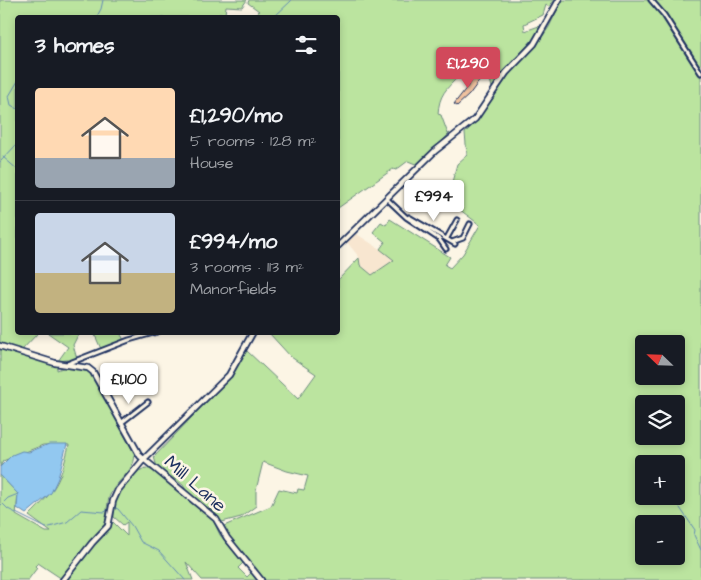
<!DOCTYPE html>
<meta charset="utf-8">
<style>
body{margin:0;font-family:"Architects Daughter",sans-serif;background:#20242c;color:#f1f3f6;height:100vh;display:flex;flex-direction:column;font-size:19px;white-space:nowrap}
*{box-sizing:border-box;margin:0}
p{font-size:16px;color:#9ea1a6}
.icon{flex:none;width:28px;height:28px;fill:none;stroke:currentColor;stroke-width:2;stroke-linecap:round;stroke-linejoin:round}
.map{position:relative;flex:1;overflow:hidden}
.sheet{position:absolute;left:15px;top:15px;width:325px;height:320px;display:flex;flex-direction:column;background:#171b24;border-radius:5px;box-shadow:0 2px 8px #0003}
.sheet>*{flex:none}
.needle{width:32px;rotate:293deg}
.buttons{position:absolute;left:635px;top:335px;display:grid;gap:10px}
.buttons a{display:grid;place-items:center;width:50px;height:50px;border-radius:5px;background:#171b24;box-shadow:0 2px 8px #0003;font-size:25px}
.price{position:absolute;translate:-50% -42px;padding:0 11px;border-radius:5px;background:#fff;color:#222;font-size:16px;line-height:32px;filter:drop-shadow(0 1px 2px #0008)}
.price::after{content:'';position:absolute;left:50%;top:30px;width:15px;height:11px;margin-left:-8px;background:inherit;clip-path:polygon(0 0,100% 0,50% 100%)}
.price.current{background:#d1495b;color:#fff}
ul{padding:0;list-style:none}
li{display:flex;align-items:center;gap:15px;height:125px;padding:0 20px}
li+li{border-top:1px solid #363941}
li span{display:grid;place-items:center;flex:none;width:140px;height:100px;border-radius:5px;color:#555}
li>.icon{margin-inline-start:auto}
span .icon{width:60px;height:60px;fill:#fffc;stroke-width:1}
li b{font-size:21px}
h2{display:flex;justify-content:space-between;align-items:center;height:60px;padding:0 20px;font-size:21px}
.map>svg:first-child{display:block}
</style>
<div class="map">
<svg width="701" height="580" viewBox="0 0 701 580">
<rect width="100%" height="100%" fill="#fcf5e5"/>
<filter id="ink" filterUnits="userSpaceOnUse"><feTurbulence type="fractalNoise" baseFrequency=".02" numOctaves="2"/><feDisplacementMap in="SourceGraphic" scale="10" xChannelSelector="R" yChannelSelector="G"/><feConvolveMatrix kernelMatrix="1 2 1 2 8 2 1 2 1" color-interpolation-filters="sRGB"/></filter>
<g filter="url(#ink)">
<path fill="#f8e6d0" d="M 355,233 L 380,249 L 395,260 L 372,275 L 360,265 L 359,257 L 346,241 Z"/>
<path fill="#bbe49f" stroke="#6b8a7e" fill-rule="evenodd" d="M 0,0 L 247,0 L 242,7 L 226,6 L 225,14 L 220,13 L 218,17 L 18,18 L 18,332 L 38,333 L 21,351 L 0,344 Z
M 249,0 L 554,0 L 549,7 L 546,5 L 543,15 L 524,24 L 525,31 L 539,26 L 541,29 C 525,50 507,66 492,88 L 487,66 L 477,60 C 469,64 465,69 459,76 C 446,89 439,95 438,114 L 441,115 L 448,134 L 450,133 L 418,165 L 408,161 L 396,170 L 393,169 L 338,208 L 338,18 L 255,17 L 259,11 L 248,3 Z
M 562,0 L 701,0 L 701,580 L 264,580 L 225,533 L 224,526 L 271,506 L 279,489 L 297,493 L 298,489 L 304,490 L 308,476 L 287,471 L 263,462 L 256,490 L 256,506 L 241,517 L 222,522 L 187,492 L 183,485 L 157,467 L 154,457 L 228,379 L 247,351 L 298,399 L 316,374 L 291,357 L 269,333 L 338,332 L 338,280 L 359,258 L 360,265 L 372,275 L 394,260 L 380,249 L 385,242 L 373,232 L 381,222 L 386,225 L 390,219 L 450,257 L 445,265 L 450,268 L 463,254 L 480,225 L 447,200 L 457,164 L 467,155 L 465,133 L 479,118 L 514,68 L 536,46 L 549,27 ZM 644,344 L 676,344 L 676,376 L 644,376 ZM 644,404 L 676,404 L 676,436 L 644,436 ZM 644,464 L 676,464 L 676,496 L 644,496 ZM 644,524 L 676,524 L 676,556 L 644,556 Z
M 48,333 L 79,333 L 73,345 L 77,359 L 58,361 L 68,347 Z
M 94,333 L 120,333 L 124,340 L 101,349 Z
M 0,349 L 57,366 L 57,370 L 68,366 L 90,371 L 135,455 C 134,473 117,479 110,495 C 106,504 108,516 104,526 L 62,579 L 38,563 L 35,566 L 37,568 L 28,580 L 0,580 L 0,475 L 18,494 L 16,515 L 46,532 L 51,532 L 29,516 C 56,489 60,483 69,445 L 43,445 L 3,461 L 0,467 Z
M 146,468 L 156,472 L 213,520 L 220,535 L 243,563 L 238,568 L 247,577 L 252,572 L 258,580 L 202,580 L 186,562 L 193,580 L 65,580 L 95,542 L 109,530 L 113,522 L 127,536 L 127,522 L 123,525 L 114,517 C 113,498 126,474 146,468 Z"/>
<path fill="#92c8f0" stroke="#628bb6" d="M 49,444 L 67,444 L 58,478 L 51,493 L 26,514 L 17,508 L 18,494 L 0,475 L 0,467 L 12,455 L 22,451 L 29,452 Z"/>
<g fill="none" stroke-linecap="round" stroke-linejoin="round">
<path stroke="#628bb6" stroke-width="1" d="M 96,18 L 101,9 L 103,0
M 273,18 L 292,0
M 18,81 L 9,96 L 11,105 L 18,109
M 3,157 L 18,170
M 0,162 L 18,143
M 2,503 L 8,509 L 46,528 L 67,522 L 81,510 L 105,512 L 110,507
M 0,506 L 8,498 L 18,494
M 113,507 L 118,509 L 132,526 L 141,542 L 159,551 L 185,580
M 680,508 L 695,530 L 694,535 L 701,550"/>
</g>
<path fill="#f0c29f" stroke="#1b2f5e" d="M 471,73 L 480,80 L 469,95 L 457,106 L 454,104 L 471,82 L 466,80 Z"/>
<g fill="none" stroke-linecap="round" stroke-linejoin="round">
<defs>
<path id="street" d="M 651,0 L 664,15 L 701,73
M 387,199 L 406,217 L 439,239 L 446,249
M 409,217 L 455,244
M 447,238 L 457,220
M 452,242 L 463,238 L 470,224
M 67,364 L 129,340 L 157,332
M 121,423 L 148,402"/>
<path id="secondary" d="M 338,246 L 435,151 L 475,119 L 506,73 L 534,44 L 559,0
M 0,346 L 55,363 L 88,368 L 93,372 L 140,456 L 216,519 L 227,538 L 261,580
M 63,580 L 92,543 L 108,526 L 113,501 L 118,490 L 144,459 L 229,375 L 253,332"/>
</defs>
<use href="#street" stroke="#1b2f5e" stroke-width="7"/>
<use href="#secondary" stroke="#1b2f5e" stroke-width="8"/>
<use href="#street" stroke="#fcf5e5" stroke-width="3"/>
<use href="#secondary" stroke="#fcf5e5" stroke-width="4.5"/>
</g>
</g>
<g text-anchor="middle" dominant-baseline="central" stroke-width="5" stroke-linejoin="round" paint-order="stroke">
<g font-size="19" fill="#1b2f5e" stroke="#fcf5e5">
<text transform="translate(195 484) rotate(41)">Mill Lane</text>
</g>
</g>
</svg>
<div class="buttons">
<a><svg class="needle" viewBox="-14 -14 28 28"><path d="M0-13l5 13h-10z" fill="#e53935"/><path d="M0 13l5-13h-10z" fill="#9ea1a6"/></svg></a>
<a><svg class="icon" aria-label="layers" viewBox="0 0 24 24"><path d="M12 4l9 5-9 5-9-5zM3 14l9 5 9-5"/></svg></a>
<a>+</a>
<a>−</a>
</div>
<b class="price current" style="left:468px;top:89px">£1,290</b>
<b class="price" style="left:434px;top:222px">£994</b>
<b class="price" style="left:129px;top:405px">£1,100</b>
<section class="sheet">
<h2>3 homes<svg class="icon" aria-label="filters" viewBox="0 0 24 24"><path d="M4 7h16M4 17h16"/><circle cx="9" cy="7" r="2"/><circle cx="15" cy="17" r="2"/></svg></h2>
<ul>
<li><span style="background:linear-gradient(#ffd9b3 70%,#9aa5b1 0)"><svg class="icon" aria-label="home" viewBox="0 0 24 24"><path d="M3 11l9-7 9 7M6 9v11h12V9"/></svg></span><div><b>£1,290/mo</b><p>5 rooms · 128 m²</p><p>House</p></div></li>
<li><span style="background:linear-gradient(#c9d6e8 60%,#c2b280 0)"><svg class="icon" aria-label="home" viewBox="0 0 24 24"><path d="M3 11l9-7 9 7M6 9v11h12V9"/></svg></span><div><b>£994/mo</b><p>3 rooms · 113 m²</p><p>Manorfields</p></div></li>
</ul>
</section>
</div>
